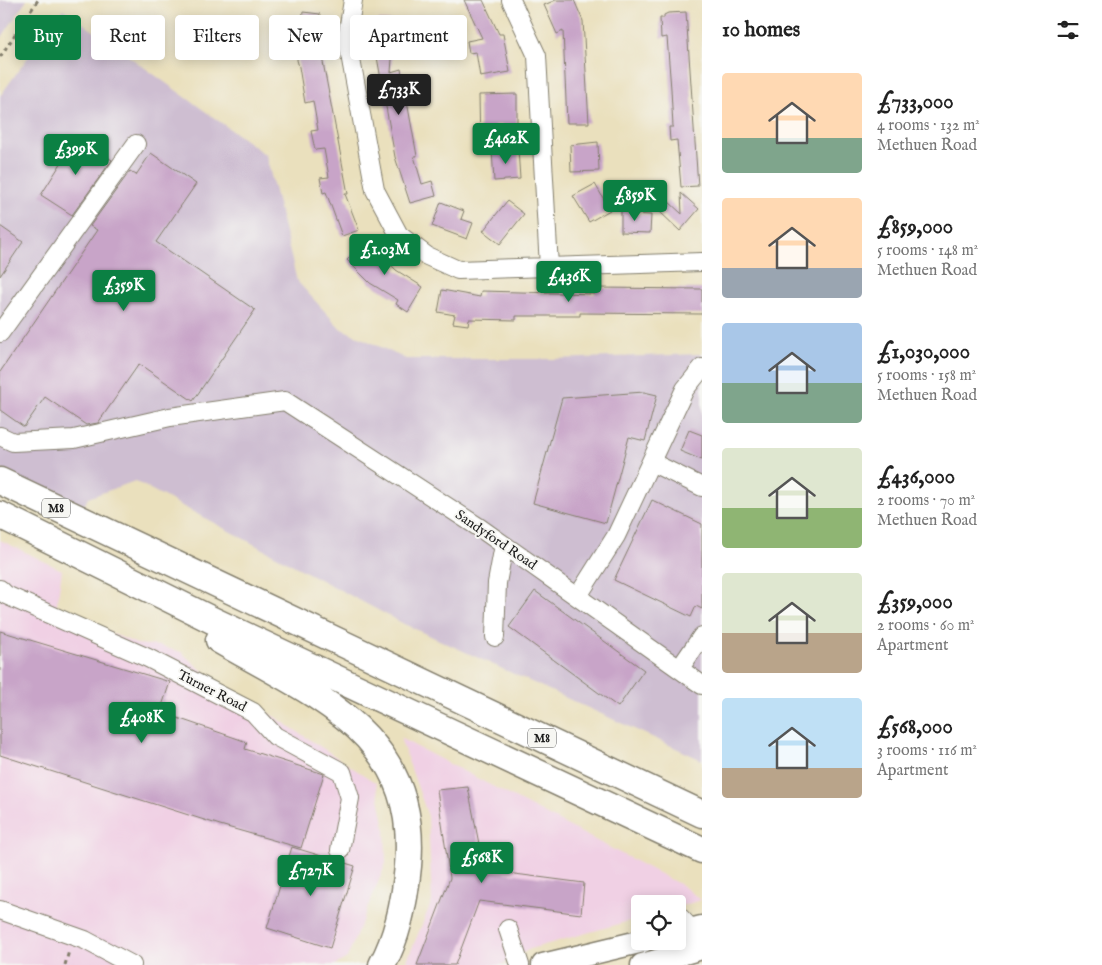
<!DOCTYPE html>
<meta charset="utf-8">
<style>
body{margin:0;font-family:"IM FELL English",serif;background:#f2f2f2;color:#222;height:100vh;display:flex;flex-direction:column;font-size:19px;white-space:nowrap}
*{box-sizing:border-box;margin:0}
p{font-size:16px;color:#767676}
.icon{flex:none;width:28px;height:28px;fill:none;stroke:currentColor;stroke-width:2;stroke-linecap:round;stroke-linejoin:round}
.map{position:relative;flex:1;overflow:hidden}
.panel{display:flex;flex-direction:column;background:#fff;width:400px}
.panel>*{flex:none}
.top-card{position:absolute;left:15px;top:15px;width:475px;height:45px;display:flex;gap:10px}
.controls{position:absolute;left:631px;top:895px;display:grid;gap:10px}
.controls a{display:grid;place-items:center;width:55px;height:55px;border-radius:5px;background:#fff;box-shadow:0 2px 12px #0003;font-size:25px}
.price{position:absolute;translate:-50% -42px;padding:0 11px;border-radius:5px;background:#0b8043;color:#fff;font-size:16px;line-height:32px;filter:drop-shadow(0 1px 2px #0008)}
.price::after{content:'';position:absolute;left:50%;top:30px;width:15px;height:11px;margin-left:-8px;background:inherit;clip-path:polygon(0 0,100% 0,50% 100%)}
.price.selected{background:#222;color:#fff}
ul{padding:0;list-style:none}
li{display:flex;align-items:center;gap:15px;height:125px;padding:0 20px}
li span{display:grid;place-items:center;flex:none;width:140px;height:100px;border-radius:5px;color:#555}
li>.icon{margin-inline-start:auto}
span .icon{width:60px;height:60px;fill:#fffc;stroke-width:1}
li b{font-size:21px}
h2{display:flex;justify-content:space-between;align-items:center;height:60px;padding:0 20px;font-size:21px}
.chip{padding:0 18px;border-radius:5px;background:#fff;box-shadow:0 2px 12px #0003;font-size:18px;line-height:45px}
.chip.selected{background:#0b8043;color:#fff}
main{display:flex;flex:1;min-height:0}
.map>svg:first-child{display:block}
</style>
<main>
<div class="map">
<svg width="702" height="965" viewBox="0 0 702 965">
<rect width="100%" height="100%" fill="#f6f6f2"/>
<filter id="ink" filterUnits="userSpaceOnUse"><feTurbulence type="fractalNoise" baseFrequency=".02" numOctaves="2"/><feDisplacementMap in="SourceGraphic" scale="10" xChannelSelector="R" yChannelSelector="G"/><feConvolveMatrix kernelMatrix="1 2 1 2 8 2 1 2 1" color-interpolation-filters="sRGB"/></filter>
<filter id="wash" filterUnits="userSpaceOnUse"><feTurbulence type="fractalNoise" baseFrequency=".0096" numOctaves="4" result="noise"/><feDisplacementMap in="SourceGraphic" scale="20" xChannelSelector="R" yChannelSelector="G"/><feGaussianBlur stdDeviation="1.12" result="paint"/><feColorMatrix in="noise" values="0 0 0 0 0 0 0 0 0 0 0 0 0 0 0 0 0 1.4 0 .05"/><feComposite in="paint" operator="in"/></filter>
<g filter="url(#wash)">
<rect width="100%" height="100%" fill="#eae0bd"/>
<path fill="#f0d0e4" d="M 0,540 L 62,570 L 56,610 L 137,644 L 160,646 L 181,652 L 222,688 L 275,717 L 376,783 L 385,828 L 386,863 L 347,958 L 335,965 L 0,965 Z
M 400,738 L 683,886 L 701,900 L 678,907 L 678,904 L 640,904 L 640,918 L 530,949 L 501,965 L 405,965 L 432,901 L 428,816 Z"/>
<path fill="#cebed1" d="M 0,0 L 27,0 L 0,40 Z
M 63,9 L 266,155 L 297,281 L 340,328 L 406,359 L 553,359 L 702,354 L 702,760 L 404,624 L 135,481 L 88,498 L 74,526 L 0,468 L 0,96 Z"/>
<g id="blocks">
<path fill="#c8a4c8" d="M 464,0 L 483,0 L 499,34 L 503,34 L 510,72 L 480,77 L 476,52 L 469,53 L 467,41 L 482,38 Z
M 556,0 L 574,0 L 583,21 L 589,123 L 567,123 L 563,31 L 557,34 L 544,5 Z
M 303,12 L 320,14 L 315,59 L 322,57 L 348,194 L 345,194 L 359,230 L 342,236 L 326,192 L 323,193 L 320,178 L 329,177 L 324,149 L 315,150 L 311,131 L 318,130 L 313,101 L 305,103 L 299,67 L 297,60 Z
M 686,12 L 698,186 L 681,187 L 677,140 L 670,141 L 669,127 L 673,127 L 671,89 L 667,37 L 661,38 L 660,18 L 664,18 L 664,15 L 668,13 Z
M 378,20 L 395,21 L 391,72 L 401,69 L 417,156 L 414,156 L 422,184 L 432,181 L 436,196 L 410,203 L 395,157 L 377,57 L 375,57 Z
M 517,94 L 517,125 L 495,125 L 496,150 L 480,150 L 479,95 Z
M 77,138 L 112,160 L 72,215 L 41,195 Z
M 598,142 L 599,171 L 571,172 L 570,145 Z
M 518,149 L 520,179 L 494,181 L 492,151 Z
M 151,153 L 196,184 L 156,242 L 255,310 L 193,401 L 139,364 L 98,423 L 86,425 L 45,397 L 24,427 L 0,410 L 0,372 L 97,230 L 90,226 L 130,171 L 136,175 Z
M 595,184 L 610,210 L 589,222 L 573,196 Z
M 681,193 L 699,209 L 680,231 L 659,211 L 668,201 L 682,214 Z
M 507,201 L 524,214 L 500,244 L 483,231 Z
M 441,202 L 464,211 L 461,219 L 473,223 L 467,239 L 432,226 Z
M 621,210 L 635,210 L 635,214 L 651,215 L 650,233 L 621,232 Z
M 0,226 L 23,242 L 0,276 Z
M 367,240 L 396,270 L 423,287 L 408,312 L 396,304 L 398,300 L 370,283 L 347,260 Z
M 595,288 L 702,289 L 702,314 L 580,313 L 580,316 L 516,316 L 516,320 L 469,319 L 468,325 L 453,323 L 455,315 L 438,312 L 442,290 L 480,297 L 481,291 L 595,294 Z
M 644,392 L 657,395 L 645,441 L 629,437 L 606,523 L 533,503 L 562,398 Z
M 689,430 L 702,435 L 702,460 L 680,451 Z
M 652,500 L 702,524 L 702,609 L 696,606 L 691,617 L 614,580 Z
M 535,591 L 644,670 L 618,707 L 509,627 Z
M 0,631 L 170,682 L 160,712 L 247,742 L 245,749 L 324,774 L 301,848 L 220,825 L 0,755 Z
M 468,787 L 484,870 L 584,883 L 581,914 L 479,901 L 455,965 L 417,965 L 450,878 L 437,790 Z
M 292,847 L 355,866 L 330,948 L 267,928 Z"/>
</g>
</g>
<g filter="url(#ink)">
<use href="#blocks" fill-opacity="0" stroke="#837e6c" stroke-width="1"/>
<g fill="none" stroke-linecap="round" stroke-linejoin="round">
<defs>
<path id="minor" d="M 353,0 L 347,38 L 375,190 L 399,235 L 427,256 L 458,270 L 702,262
M 511,0 L 537,56 L 549,267
M 0,333 L 136,144
M 0,436 L 13,442 L 74,439 L 170,417 L 285,401 L 480,528 L 702,685
M 651,462 L 702,487
M 0,589 L 6,595 L 148,658 L 253,712 L 275,736 L 342,772 L 350,798 L 340,850
M 578,596 L 616,536 L 685,389 L 702,368
M 495,637 L 497,583 L 504,545
M 680,668 L 702,636
M 0,910 L 85,940 L 132,965
M 678,915 L 692,930
M 508,929 L 520,965"/>
<path id="major" d="M 678,933 L 702,927
M 543,965 L 643,941
M 642,965 L 702,948"/>
<path id="highway" d="M 0,481 C 234,593 468,702 702,814
M 0,515 L 212,620 L 702,850
M 219,640 C 315,696 420,734 408,866 C 405,899 398,936 382,965"/>
</defs>
<use href="#minor" stroke="#837e6c" stroke-width="20"/>
<use href="#major" stroke="#837e6c" stroke-width="25"/>
<use href="#highway" stroke="#837e6c" stroke-width="29"/>
<path stroke="#837e6c" stroke-width="3" stroke-dasharray="4 4" stroke-linecap="butt" d="M 0,57 L 38,0
M 65,965 L 69,951"/>
<use href="#minor" stroke="#fff" stroke-width="18"/>
<use href="#major" stroke="#fff" stroke-width="22"/>
<use href="#highway" stroke="#fff" stroke-width="26"/>
</g>
</g>
<g text-anchor="middle" dominant-baseline="central" stroke-width="4" stroke-linejoin="round" paint-order="stroke">
<g fill="#f6f6f2" stroke="#5d5d5c" stroke-width="1">
<rect x="42" y="498.5" width="28" height="19" rx="4"/>
<rect x="528" y="728.5" width="28" height="19" rx="4"/>
</g>
<g font-size="12" font-weight="bold" fill="#1c1c1c">
<text x="56" y="508">M8</text>
<text x="542" y="738">M8</text>
</g>
<g font-size="14" fill="#1c1c1c" stroke="#f6f6f2">
<text transform="translate(496 540) rotate(34)">Sandyford Road</text>
<text transform="translate(212 691) rotate(27)">Turner Road</text>
</g>
</g>
</svg>
<div class="controls">
<a><svg class="icon" aria-label="locate" viewBox="0 0 24 24"><circle cx="12" cy="12" r="6"/><path d="M12 2v4M12 18v4M2 12h4M18 12h4"/></svg></a>
</div>
<b class="price selected" style="left:399px;top:116px">£733K</b>
<b class="price" style="left:506px;top:165px">£462K</b>
<b class="price" style="left:76px;top:176px">£399K</b>
<b class="price" style="left:635px;top:222px">£859K</b>
<b class="price" style="left:385px;top:276px">£1.03M</b>
<b class="price" style="left:569px;top:303px">£436K</b>
<b class="price" style="left:124px;top:312px">£359K</b>
<b class="price" style="left:142px;top:744px">£408K</b>
<b class="price" style="left:482px;top:884px">£568K</b>
<b class="price" style="left:311px;top:897px">£727K</b>
<div class="top-card">
<a class="chip selected">Buy</a>
<a class="chip">Rent</a>
<a class="chip">Filters</a>
<a class="chip">New</a>
<a class="chip">Apartment</a>
</div>
</div>
<section class="panel">
<h2>10 homes<svg class="icon" aria-label="filters" viewBox="0 0 24 24"><path d="M4 7h16M4 17h16"/><circle cx="9" cy="7" r="2"/><circle cx="15" cy="17" r="2"/></svg></h2>
<ul>
<li><span style="background:linear-gradient(#ffd9b3 65%,#7fa58c 0)"><svg class="icon" aria-label="home" viewBox="0 0 24 24"><path d="M3 11l9-7 9 7M6 9v11h12V9"/></svg></span><div><b>£733,000</b><p>4 rooms · 132 m²</p><p>Methuen Road</p></div></li>
<li><span style="background:linear-gradient(#ffd9b3 70%,#9aa5b1 0)"><svg class="icon" aria-label="home" viewBox="0 0 24 24"><path d="M3 11l9-7 9 7M6 9v11h12V9"/></svg></span><div><b>£859,000</b><p>5 rooms · 148 m²</p><p>Methuen Road</p></div></li>
<li><span style="background:linear-gradient(#a9c7e8 60%,#7fa58c 0)"><svg class="icon" aria-label="home" viewBox="0 0 24 24"><path d="M3 11l9-7 9 7M6 9v11h12V9"/></svg></span><div><b>£1,030,000</b><p>5 rooms · 158 m²</p><p>Methuen Road</p></div></li>
<li><span style="background:linear-gradient(#dfe7d0 60%,#8fb573 0)"><svg class="icon" aria-label="home" viewBox="0 0 24 24"><path d="M3 11l9-7 9 7M6 9v11h12V9"/></svg></span><div><b>£436,000</b><p>2 rooms · 70 m²</p><p>Methuen Road</p></div></li>
<li><span style="background:linear-gradient(#dfe7d0 60%,#b9a48a 0)"><svg class="icon" aria-label="home" viewBox="0 0 24 24"><path d="M3 11l9-7 9 7M6 9v11h12V9"/></svg></span><div><b>£359,000</b><p>2 rooms · 60 m²</p><p>Apartment</p></div></li>
<li><span style="background:linear-gradient(#bfe0f5 70%,#b9a48a 0)"><svg class="icon" aria-label="home" viewBox="0 0 24 24"><path d="M3 11l9-7 9 7M6 9v11h12V9"/></svg></span><div><b>£568,000</b><p>3 rooms · 116 m²</p><p>Apartment</p></div></li>
</ul>
</section>
</main>
